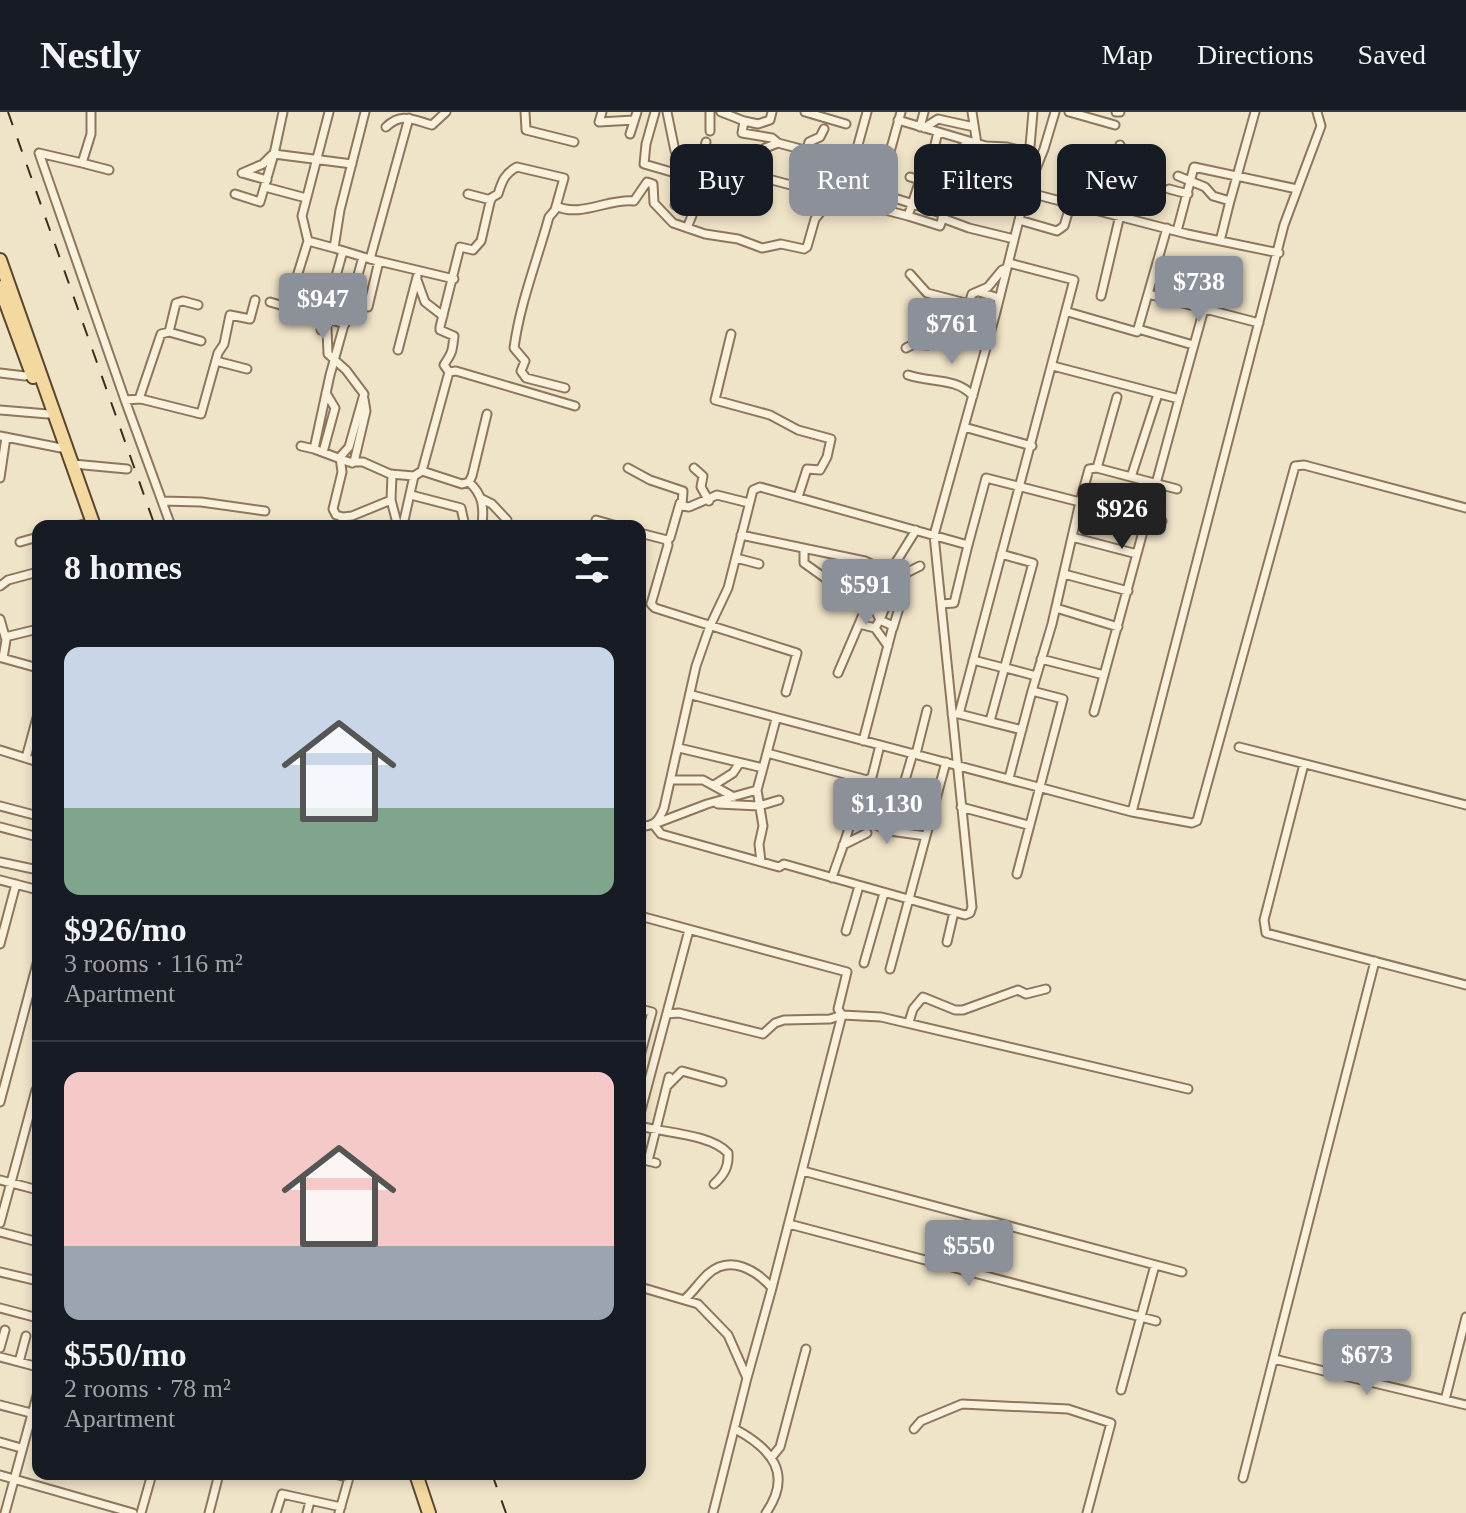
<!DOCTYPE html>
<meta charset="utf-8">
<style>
body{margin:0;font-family:Georgia,serif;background:#20242c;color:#f1f3f6;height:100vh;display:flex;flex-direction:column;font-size:30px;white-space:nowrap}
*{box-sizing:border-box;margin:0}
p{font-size:26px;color:#9ea1a6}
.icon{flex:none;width:44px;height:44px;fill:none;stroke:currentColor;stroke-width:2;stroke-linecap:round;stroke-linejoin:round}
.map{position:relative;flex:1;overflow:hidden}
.panel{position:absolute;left:32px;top:408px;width:614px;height:960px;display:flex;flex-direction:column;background:#171b24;border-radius:16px;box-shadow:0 4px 12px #0003}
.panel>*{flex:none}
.guide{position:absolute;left:670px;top:32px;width:676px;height:72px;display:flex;gap:16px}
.price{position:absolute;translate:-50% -68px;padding:0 18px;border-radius:8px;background:#8c9099;color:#fff;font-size:26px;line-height:52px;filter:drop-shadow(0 2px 4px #0008)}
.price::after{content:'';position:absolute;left:50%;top:48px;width:24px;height:18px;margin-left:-12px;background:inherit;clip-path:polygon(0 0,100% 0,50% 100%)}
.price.on{background:#222;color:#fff}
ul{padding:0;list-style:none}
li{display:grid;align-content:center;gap:16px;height:424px;padding:0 32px}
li+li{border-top:2px solid #363941}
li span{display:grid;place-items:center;height:248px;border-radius:16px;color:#555}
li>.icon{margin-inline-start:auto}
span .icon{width:144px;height:144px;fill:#fffc;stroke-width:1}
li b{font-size:34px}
h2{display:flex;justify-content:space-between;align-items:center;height:96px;padding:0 32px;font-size:34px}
.pill{padding:0 28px;border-radius:16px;background:#171b24;box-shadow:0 4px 12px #0003;font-size:28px;line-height:72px}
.pill.on{background:#8c9099;color:#fff}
header{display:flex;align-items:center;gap:48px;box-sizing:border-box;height:112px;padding:0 40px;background:#171b24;border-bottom:2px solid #363941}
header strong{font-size:38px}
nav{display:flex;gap:44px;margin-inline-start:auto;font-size:28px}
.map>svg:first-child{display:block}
</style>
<header>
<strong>Nestly</strong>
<nav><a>Map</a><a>Directions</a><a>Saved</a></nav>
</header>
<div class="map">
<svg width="1466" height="1401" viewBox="0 0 1466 1401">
<rect width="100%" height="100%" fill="#f0e4c8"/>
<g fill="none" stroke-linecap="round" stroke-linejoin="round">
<defs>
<path id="street" d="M 283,0 L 274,42 L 352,52
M 329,0 L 302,104 L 308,129 L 334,136 L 340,98 L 365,0
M 525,0 L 526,18 L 574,30
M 602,0 L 599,10 L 634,8
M 655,0 L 646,32 L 644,52 L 696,67 L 702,47 L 675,39 L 667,0
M 721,0 L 744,9 L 742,21 L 772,26 L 778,31 L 846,49
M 805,0 L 846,12
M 901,0 L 881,72 L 882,82 L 944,102 L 950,76 L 910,65
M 972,0 L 977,32
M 1069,0 L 1115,13
M 1116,0 L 1120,0
M 898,8 L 986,34 L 1007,35 L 1029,41
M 744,9 L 758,12 L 770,8 L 772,0
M 386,15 C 402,0 413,8 432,13 L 446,0
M 920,15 L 924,0
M 924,16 L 938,7 L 974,15
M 710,19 L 710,0
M 938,20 L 931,49 L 950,55
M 630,22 L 637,0
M 765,36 L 778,31
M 39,41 L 125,288 L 141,287 L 201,302 L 218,241 L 224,232 L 230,203 L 250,207 L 255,188
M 39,41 L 82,51 L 91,22 L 91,0
M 702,47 L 706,30
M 82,51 L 109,58
M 853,51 L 867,0
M 242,61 L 263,52 L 272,43
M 242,61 L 267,68
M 1178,64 L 1205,75 L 1213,84 L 1230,89 L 1220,129
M 772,68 L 908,104
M 920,68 L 908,104 L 940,114 L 944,102
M 944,74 L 954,41 L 970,30
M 265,75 L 306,86
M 797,75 L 809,30 L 820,25 L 824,17
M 1169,77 L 1188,82
M 812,79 L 821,42
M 1027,79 L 1044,37 L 1055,0
M 1026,80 L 1187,122 L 1279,141
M 235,82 L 260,90 L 274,42
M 468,82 L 491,88
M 1230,89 L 1255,0
M 675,93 L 695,96
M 556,94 C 580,106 609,86 634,89 L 647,70 L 653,72 L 654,91 L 673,111 L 705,122 L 738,127 L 762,136 L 781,132 L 804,137 L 807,135 L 815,107 L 828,91 C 826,75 835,60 846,49 L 884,59
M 942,106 L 969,116 L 1014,127
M 1019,108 L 1057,119 L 1064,114 L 1071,91
M 687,116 L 695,96 L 709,76
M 1177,119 L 1194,55 L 1297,77
M 334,136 L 370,147 L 409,6
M 370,147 L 454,167
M 910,162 L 927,181 L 969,192 L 972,182 L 988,175 L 1002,158 L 1007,156
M 417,168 L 425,190 L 443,204
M 979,180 L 999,186
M 1148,182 L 1259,211
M 1101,184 L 1128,69 L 1128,49 L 1120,33
M 270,190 L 345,212
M 368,195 L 379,149
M 1068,200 L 1137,220 L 1167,116
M 285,203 L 308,129
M 323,213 L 327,216 L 328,242 L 346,258 L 364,282 L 349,335 L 340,345 L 342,360 L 333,397 L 336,403 L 343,405 L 340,414
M 1138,217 L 1193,233
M 321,218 L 343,139
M 169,220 L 201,229
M 731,222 L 715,288 L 770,303 L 798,318 L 831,327 L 827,345 L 820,358 L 807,357 L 798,385
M 906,236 L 914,232 L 928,233 L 944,194 L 963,196 L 969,192 L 996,200
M 398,238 L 417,165
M 216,249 L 247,257
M 1053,254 L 1179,287 L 1214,161 L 1157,150
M 449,260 L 456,259 L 575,294
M 0,261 L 25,264 L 32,261
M 908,263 C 931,271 956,265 973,284
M 139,287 L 161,222 L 169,220 L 176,191 L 183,189 L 198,193
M 125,288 L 171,414
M 0,298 L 48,302
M 964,315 L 1032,334
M 0,324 L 61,336
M 301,334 L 314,337 L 330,263 L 363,145
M 314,337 L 349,350 L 363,350 L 390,362 L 414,364 L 422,359 L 462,372 L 469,370 L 472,364 L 487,302
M 323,340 L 335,296 L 326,281
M 352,351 L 354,350 L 366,299 L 364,287
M 73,352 L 127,357
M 628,356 L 650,368 L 683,379 L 682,394 L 689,395 L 717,383 L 749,391
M 694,356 L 703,364 L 701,375 L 709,389
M 1097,356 L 1131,365 L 1158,282
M 422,359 L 449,260 L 444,253 C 452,240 452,242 454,224 L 440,218 L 440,215 L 460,135 L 473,138 L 481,129 L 491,86 L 498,82 C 502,69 505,61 517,55 L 564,66 L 555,98 L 549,105 C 537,149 520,191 514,236 L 525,249 L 521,259 L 526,266 L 565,276
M 1131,365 L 1177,377
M 0,366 L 6,325
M 469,370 C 483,383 484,395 482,413
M 411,383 L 461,396 L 465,414
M 482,387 L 492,392 L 507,408
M 391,388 L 397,411 L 403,413 L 414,364
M 162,389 L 201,390 L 265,399
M 680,391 L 670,426 L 667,428 L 668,433 L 651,492 L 655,496 L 797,541 L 786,580
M 343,405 L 352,404 L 391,388 L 392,362
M 596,408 L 617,414
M 77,414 L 87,411
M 640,421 L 667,428
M 741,423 L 865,449 L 891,461 L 902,463 L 920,454
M 1072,425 L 1137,442
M 20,430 L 38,425
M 804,438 L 804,451 L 825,466 L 865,484 L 871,489 L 880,508 L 893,514 L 863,629
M 736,446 L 759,452
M 1064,462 L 1128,479
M 0,474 L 8,468 L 38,460
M 890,477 L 901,482 L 902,486 L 893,516
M 941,492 L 954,491 L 968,433
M 1056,496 L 1118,515
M 0,507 L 6,528 L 3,546
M 859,512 L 875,516 L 888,534
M 875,516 C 883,504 894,475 891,461
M 5,525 L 38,517
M 2,546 L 38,556
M 1041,547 L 1104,563
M 973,548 L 1004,556
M 1006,556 L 1036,564
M 838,561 L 862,505 L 916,418
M 692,583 L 1132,700 L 1192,711 L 1197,709 L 1295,354 L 1304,353 L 1466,396
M 1094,600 L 1179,287
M 952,602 L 959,602 L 1074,168 L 1009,151
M 959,602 L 1022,618
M 990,609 L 1033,451 L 1001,442
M 1239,635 L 1466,693
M 679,636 L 763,656 L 757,678 L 763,714 L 759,732 L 761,750
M 0,638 L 38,650
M 767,641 L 867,668 L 872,665 L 880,633
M 916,642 L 927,598
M 26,646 L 38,602
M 1304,652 L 1264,808 L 1266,821 L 1466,873
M 763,656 L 776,607
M 860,666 L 865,690 L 876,713 L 890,719 L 926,724
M 1009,666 L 1032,579
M 671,668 L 703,668 L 734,685
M 714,673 L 733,661 L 739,652
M 718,692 L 759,694 L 779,688
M 0,694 L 38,704
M 961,695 L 1028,713
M 1132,700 L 1284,113 L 1321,14 L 1317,0
M 657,711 L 707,692 L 757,678
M 653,712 L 661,722 L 779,755 L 784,752 L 965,803 L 970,801 L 972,795 L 934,423 L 996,200 L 1026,80 L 1033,0
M 640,714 C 655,715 659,708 664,696 L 696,554 L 710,514 L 728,476 L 753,378 L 760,375 L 968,433 L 986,366 L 1080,390 L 1089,357 L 1097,356 L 1117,285
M 0,715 L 38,725
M 890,719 L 913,641
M 843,733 L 867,721
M 0,750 L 38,758
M 1017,762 L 1063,587 L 1032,579 L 1052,512 L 1080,390 L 1162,409
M 832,766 C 841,736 862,696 852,665
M 0,768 L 38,778
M 640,804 L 847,860 L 838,897 L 842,903 L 772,1176
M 846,819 L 859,774
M 947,830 L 954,800
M 0,832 L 16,772
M 864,851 L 884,781
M 890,857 L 946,650
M 640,897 L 652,900 L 640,944
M 667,902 L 679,901 L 763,922 L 775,911 L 784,908 L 830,907 L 842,903 L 881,905 L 1188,977
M 909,910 L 913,897 L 923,885 L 955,898 L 963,898 L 1018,878 L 1026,882 L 1046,877
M 667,974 L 682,959 L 722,970
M 0,990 L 38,848
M 640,1002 L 689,818
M 640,1014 C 664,1021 711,1022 728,1041 C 729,1055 724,1063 714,1072
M 656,1051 L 648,1049 L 669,965
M 803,1059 L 1182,1160
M 0,1068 L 38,1078
M 0,1111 L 36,978 L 38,979
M 789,1112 L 1156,1209
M 0,1120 L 38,1130
M 0,1160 L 38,1169
M 640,1175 L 698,1192 L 728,1223 L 747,1266 L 713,1401
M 685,1187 C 694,1179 700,1169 708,1162 C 730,1142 756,1158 772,1176 L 747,1266
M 0,1196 L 38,1206
M 0,1236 L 5,1218
M 0,1245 L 38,1255
M 1274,1247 L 1466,1293
M 19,1250 L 26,1224
M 1121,1278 L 1155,1153
M 1445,1288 L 1466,1205
M 0,1293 L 31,1301
M 735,1317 C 772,1337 793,1362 766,1401
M 914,1317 L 921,1309 L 962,1292 L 1068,1297 L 1111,1311 L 1087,1401
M 0,1330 L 21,1336
M 771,1346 L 780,1335 L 806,1237
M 335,1362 L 349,1366
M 0,1363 L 133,1401
M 1243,1366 L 1375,849
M 5,1401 L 38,1280
M 141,1401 L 152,1362
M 209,1401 L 219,1362
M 276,1401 L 282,1382 L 341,1395
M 307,1401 L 310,1389
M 339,1401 L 350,1362"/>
<path id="primary" d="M 0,148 L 94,414
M 0,175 L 33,265
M 416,1362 L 429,1401"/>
</defs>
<use href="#street" stroke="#8d765c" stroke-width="11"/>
<use href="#primary" stroke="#5b4430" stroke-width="16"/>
<use href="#street" stroke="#faf1dc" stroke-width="7"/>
<use href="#primary" stroke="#f3d9a0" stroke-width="12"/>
<path stroke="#3d2e20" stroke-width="2" stroke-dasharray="14 14" stroke-linecap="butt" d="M 8,0 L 155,414
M 492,1362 L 506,1401"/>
</g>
</svg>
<b class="price" style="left:1199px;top:212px">$738</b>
<b class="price" style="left:323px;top:229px">$947</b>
<b class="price" style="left:952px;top:254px">$761</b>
<b class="price on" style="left:1122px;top:439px">$926</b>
<b class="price" style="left:866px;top:515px">$591</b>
<b class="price" style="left:887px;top:734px">$1,130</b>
<b class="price" style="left:969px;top:1176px">$550</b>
<b class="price" style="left:1367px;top:1285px">$673</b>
<div class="guide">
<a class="pill">Buy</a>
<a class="pill on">Rent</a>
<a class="pill">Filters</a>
<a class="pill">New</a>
</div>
<section class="panel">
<h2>8 homes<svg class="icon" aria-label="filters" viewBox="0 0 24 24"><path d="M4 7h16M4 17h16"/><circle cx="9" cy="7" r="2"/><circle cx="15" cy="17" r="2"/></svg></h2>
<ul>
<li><span style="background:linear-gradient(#c9d6e8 65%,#7fa58c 0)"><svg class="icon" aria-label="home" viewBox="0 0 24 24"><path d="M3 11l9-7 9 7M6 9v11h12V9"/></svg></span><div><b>$926/mo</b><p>3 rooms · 116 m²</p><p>Apartment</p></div></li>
<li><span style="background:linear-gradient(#f6c9c9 70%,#9aa5b1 0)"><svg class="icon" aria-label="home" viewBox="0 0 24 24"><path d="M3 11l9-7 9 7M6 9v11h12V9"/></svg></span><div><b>$550/mo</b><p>2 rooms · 78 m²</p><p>Apartment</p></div></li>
</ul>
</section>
</div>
